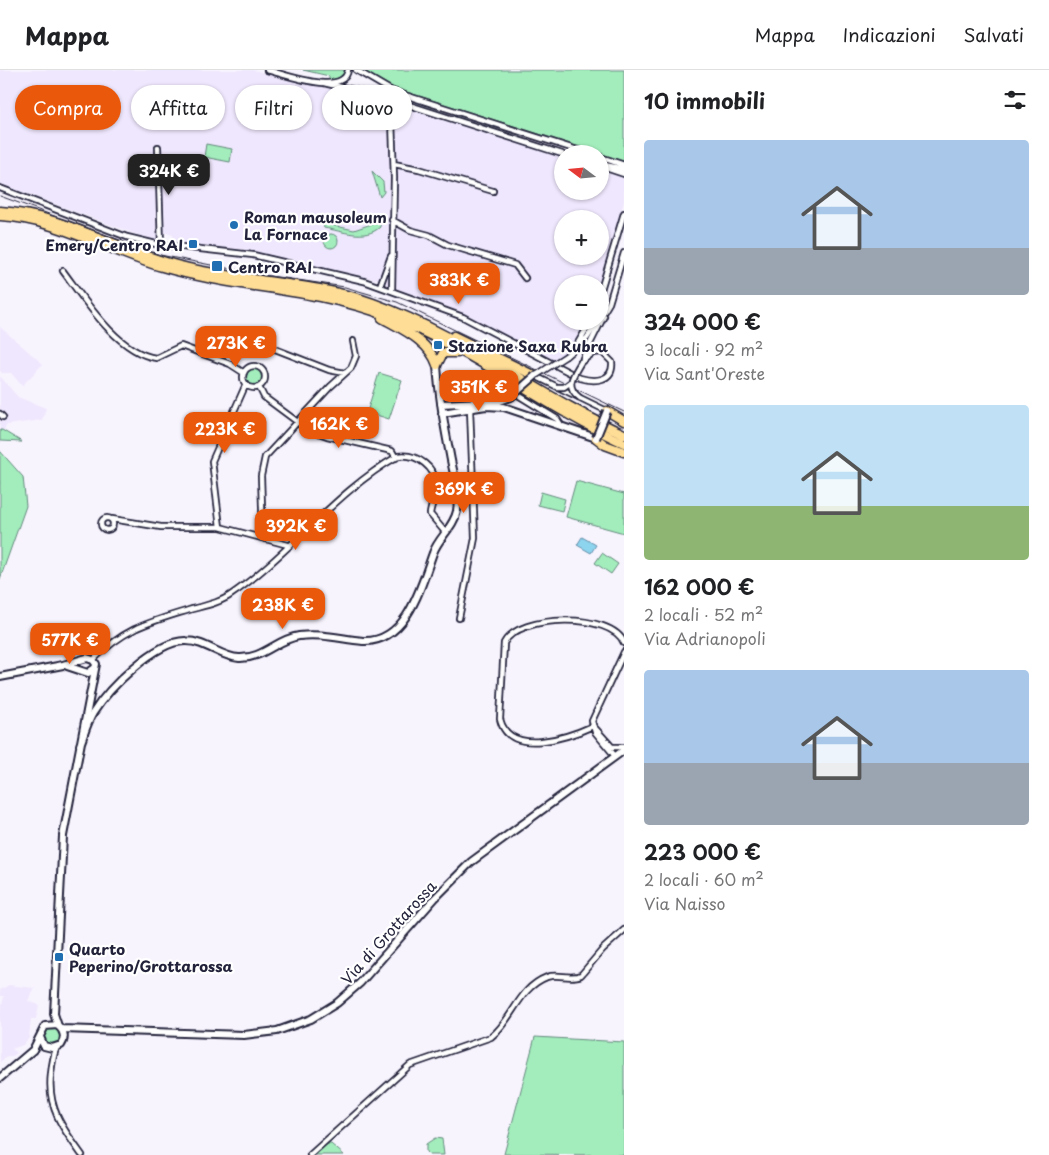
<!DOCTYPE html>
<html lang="it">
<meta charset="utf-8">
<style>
body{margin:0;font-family:"Playpen Sans",sans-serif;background:#f6f6f6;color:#202124;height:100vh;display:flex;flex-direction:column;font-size:19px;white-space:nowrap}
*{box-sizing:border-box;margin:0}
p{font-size:16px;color:#757577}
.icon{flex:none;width:28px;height:28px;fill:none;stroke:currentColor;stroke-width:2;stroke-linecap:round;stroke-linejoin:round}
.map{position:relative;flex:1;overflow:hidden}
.sheet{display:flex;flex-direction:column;background:#fff;width:425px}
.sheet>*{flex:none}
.guide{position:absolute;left:15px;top:15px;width:475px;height:45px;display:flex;gap:10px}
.needle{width:32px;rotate:286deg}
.tools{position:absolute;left:554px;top:75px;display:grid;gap:10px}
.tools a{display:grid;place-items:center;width:55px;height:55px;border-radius:50%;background:#fff;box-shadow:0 1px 4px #0004;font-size:25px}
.price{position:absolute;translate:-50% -42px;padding:0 11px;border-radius:10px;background:#ea580c;color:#fff;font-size:16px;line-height:32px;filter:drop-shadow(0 1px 2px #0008)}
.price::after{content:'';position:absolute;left:50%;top:30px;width:15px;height:11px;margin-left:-8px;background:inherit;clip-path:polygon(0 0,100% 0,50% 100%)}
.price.on{background:#222;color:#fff}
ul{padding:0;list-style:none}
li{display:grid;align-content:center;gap:10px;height:265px;padding:0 20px}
li span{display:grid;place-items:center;height:155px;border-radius:5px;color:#555}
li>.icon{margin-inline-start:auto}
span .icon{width:90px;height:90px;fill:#fffc;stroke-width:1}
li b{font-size:21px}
h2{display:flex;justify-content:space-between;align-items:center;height:60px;padding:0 20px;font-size:21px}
.pill{padding:0 18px;border-radius:22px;background:#fff;box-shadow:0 1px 4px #0004;font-size:18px;line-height:45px}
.pill.on{background:#ea580c;color:#fff}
header{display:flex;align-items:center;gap:30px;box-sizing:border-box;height:70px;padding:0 25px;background:#fff;border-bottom:1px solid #e0e0e0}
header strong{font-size:24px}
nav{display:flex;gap:28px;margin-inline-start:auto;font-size:18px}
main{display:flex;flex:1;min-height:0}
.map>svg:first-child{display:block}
</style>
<header>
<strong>Mappa</strong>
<nav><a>Mappa</a><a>Indicazioni</a><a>Salvati</a></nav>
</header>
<main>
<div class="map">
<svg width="624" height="1085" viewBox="0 0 624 1085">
<rect width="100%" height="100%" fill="#f8f4fe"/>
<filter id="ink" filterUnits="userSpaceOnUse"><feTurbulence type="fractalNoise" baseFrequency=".02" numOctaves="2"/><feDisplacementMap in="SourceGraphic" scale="10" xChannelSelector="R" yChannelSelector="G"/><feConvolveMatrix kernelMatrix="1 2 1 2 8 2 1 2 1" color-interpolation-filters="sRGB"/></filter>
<g filter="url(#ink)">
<path fill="#efe7fd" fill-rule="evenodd" d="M 0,0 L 253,0 L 359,24 L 387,32 L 391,72 L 390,157 L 388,187 L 381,206 L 378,210 L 245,180 L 172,173 L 173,165 L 163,162 L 159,74 L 156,76 L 158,105 L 157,172 L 0,114 Z
M 409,39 L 562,87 L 562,121 L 600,121 L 600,99 L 624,106 L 624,132 L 599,214 L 562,214 L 562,251 L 589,251 L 588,253 L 574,276 L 552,292 L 460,242 L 383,214 L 391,192 L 396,97 L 395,49 L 401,40 ZM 562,149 L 600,149 L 600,186 L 562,186 Z
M 0,257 L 43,294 L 22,316 L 11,303 L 2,303 L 0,301 Z
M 0,306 L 18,327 L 46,338 L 42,350 L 7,355 L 4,360 L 0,360 Z
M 9,915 L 35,918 L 28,931 L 39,935 L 36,949 L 31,949 L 29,968 L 23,975 L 12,979 L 17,983 L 13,986 L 8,986 L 0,992 L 0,943 L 4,926 L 0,926 L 0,920 Z"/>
<path fill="#a3edbc" stroke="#62887c" d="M 303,0 L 345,0 L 345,1 L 342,8 L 329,10 L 329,6 Z
M 361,0 L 624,0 L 624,91 L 391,17 Z
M 206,74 L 232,79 L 230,92 L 204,87 Z
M 372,101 L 383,112 L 384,122 L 380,127 Z
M 380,151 L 380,157 C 365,171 342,161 324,158 L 322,153 L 354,160 Z
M324 171a7 7 0 1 1 14 0a7 7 0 1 1-14 0Z
M246 307a8 8 0 1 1 16 0a8 8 0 1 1-16 0Z
M 379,303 L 402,310 L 389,349 L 367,342 Z
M 0,360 L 2,360 L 22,372 L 0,371 Z
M 0,381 L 23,407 L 26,436 L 0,509 Z
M 576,411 L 624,424 L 624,463 L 566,447 Z
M 541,422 L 565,429 L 562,441 L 538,435 Z
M 602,483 L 618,494 L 611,504 L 595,493 Z
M43 966a9 9 0 1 1 18 0a9 9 0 1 1-18 0Z
M 535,967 L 624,972 L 624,1085 L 504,1084 Z
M 435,1068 L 442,1069 L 444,1085 L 429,1085 L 426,1082 L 426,1074 Z
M 326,1074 L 331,1074 L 344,1085 L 314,1085 Z"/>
<path fill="#8dd4ef" stroke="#628da7" d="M 582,467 L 596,475 L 591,483 L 577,475 Z"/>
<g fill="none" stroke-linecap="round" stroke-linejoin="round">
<defs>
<path id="street" d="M 267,0 C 284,4 344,27 348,0
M 356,0 L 392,21 L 590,84
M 324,13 L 387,28 L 562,84
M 387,28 L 392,50 L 394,108 L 392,221
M 393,49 L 401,38 L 409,36
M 158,77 L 161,175
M 600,87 L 624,95
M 394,94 L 419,99 L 493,121
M 604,95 L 624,99
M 600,96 L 624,104
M 0,118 L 127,167 L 156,174 L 253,185 L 364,211 L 463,247 L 580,308 C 594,312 614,312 612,292 L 602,282 L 593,283 L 581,292
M 392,150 L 410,160 L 429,165 L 448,175 L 515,195 L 525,208
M 63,201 C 84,229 118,283 156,288 L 181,276 L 230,294 L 244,303
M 380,216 L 391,186
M 600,223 L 624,143
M 600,248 L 609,233 L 624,183
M 578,273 L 591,251
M 275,279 L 329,300 L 345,303
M 566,286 L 587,268 L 598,251
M 583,288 L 604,246
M243 307a11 11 0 1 1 22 0a11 11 0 1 1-22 0Z
M 535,306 L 607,341
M 500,314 L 557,349 L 561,355
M 259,317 L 264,327 L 307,359 L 327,366 L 392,381 L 396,388
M 0,344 L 3,347
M101 454a6 6 0 1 1 12 0a6 6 0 1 1-12 0Z
M 112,449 L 161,457 L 220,457 L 288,475
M 220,457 L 212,391 L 246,314
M 263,468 L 261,406 L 265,387 L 330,317 L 351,298 L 356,286 L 353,271
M 459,548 L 475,468 L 470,339
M 93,590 C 125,558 147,553 189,540 C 203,536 220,533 232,524 C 291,483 335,422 398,386 C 417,383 437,398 436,417 C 436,426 431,435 430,444 L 445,462
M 593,656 C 569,667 509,688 500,649 L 504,573 C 518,544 612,542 624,573
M 594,657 L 612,677 L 624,677
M 615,686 L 595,662 L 592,651 L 624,582
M 57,977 C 53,985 52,994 51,1004 C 47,1038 63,1059 82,1085
M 310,1085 L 410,995 L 491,967 C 513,950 518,918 547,907 C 558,903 570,910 581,905 L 603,879 L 624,860"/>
<path id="secondary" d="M 441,334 L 500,331 L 511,327
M 442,343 L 486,336 L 504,337 L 596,368
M 67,596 L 88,603 L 95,598
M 0,607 L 63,595 L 87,588 L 93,590 L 96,594 L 63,766 L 54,944 L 58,956
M 80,675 C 84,665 87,653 93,643 C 108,619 156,570 186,571 C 206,571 220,587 239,588 C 263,589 277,569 299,566 C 321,563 341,569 363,571 C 407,573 421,516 433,483 C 438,468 454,457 457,441 C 460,422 453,403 450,385 C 444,355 439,326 437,295
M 62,959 L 244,965 L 277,961 L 311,949 L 337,933 L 360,913 L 435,828 L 471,792 L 624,680
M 0,1008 L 33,980 L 45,956 L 57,955 C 64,960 66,968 61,975 L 52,978 L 44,976 L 40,967"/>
<path id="highway" d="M 0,141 C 58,144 111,176 166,192 C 233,212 309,210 373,233 C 462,265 538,325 624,364
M 0,146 C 54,148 110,182 162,197 C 236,219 315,218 387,246 C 471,278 542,336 624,373
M 382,248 C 403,260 429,271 437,295
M 454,266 L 535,306
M 437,295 L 443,283 L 457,283
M 607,341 L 624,351
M 596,368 L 605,375 L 624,382"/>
</defs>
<use href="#street" stroke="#22223b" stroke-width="8"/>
<use href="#secondary" stroke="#22223b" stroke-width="10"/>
<use href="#highway" stroke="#22223b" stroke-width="11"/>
<use href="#street" stroke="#fff" stroke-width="4.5"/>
<use href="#secondary" stroke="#fff" stroke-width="6"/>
<use href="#highway" stroke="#fedd96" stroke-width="8"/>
<path stroke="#22223b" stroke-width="1" d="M 0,126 L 160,185 L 257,204 L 345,217 L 397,232 L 624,342"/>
<defs>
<path id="street-bridge" d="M 535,306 L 566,286
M 556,317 L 564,317 L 571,312
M 580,328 C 564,316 573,306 581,292"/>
<path id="secondary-bridge" d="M 511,327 L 535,306
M 596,368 L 607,341"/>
</defs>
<use href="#street-bridge" stroke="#22223b" stroke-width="8" stroke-linecap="butt"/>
<use href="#secondary-bridge" stroke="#22223b" stroke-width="10" stroke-linecap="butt"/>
<use href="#street-bridge" stroke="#fff" stroke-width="4.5"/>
<use href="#secondary-bridge" stroke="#fff" stroke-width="6"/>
</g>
</g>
<g fill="#1f6fb2" stroke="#fff" stroke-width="2">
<circle cx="234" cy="155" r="5"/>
<rect x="188" y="169" width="10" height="10" rx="2.5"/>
<rect x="211" y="190" width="12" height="12" rx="2.5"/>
<rect x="433" y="270" width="10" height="10" rx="2.5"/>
<rect x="54" y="882" width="10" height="10" rx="2.5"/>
</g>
<g text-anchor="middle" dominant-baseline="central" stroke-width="4.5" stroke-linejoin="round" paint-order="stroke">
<g font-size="15" font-weight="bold" fill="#22223b" stroke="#fff" text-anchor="start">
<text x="244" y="146">Roman mausoleum<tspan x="244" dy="17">La Fornace</tspan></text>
<text x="183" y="174" text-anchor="end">Emery/Centro RAI</text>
<text x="228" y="196">Centro RAI</text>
<text x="448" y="275">Stazione Saxa Rubra</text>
<text x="69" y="878">Quarto<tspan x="69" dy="17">Peperino/Grottarossa</tspan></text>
</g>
<g font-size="15" fill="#22223b" stroke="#fff">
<text transform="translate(388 862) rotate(-48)">Via di Grottarossa</text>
</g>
</g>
</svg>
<div class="tools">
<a><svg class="needle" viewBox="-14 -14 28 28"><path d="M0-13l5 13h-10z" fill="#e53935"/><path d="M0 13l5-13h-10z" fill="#757577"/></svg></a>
<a>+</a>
<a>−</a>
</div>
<b class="price on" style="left:169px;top:126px">324K €</b>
<b class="price" style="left:459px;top:235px">383K €</b>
<b class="price" style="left:236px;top:298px">273K €</b>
<b class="price" style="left:479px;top:342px">351K €</b>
<b class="price" style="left:339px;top:379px">162K €</b>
<b class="price" style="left:225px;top:384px">223K €</b>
<b class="price" style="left:464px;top:444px">369K €</b>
<b class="price" style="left:296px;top:481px">392K €</b>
<b class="price" style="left:283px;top:560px">238K €</b>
<b class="price" style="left:70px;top:595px">577K €</b>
<div class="guide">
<a class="pill on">Compra</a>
<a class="pill">Affitta</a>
<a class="pill">Filtri</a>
<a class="pill">Nuovo</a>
</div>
</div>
<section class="sheet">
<h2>10 immobili<svg class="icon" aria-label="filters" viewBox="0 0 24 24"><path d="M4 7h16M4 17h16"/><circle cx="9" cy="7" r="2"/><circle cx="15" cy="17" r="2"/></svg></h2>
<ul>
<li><span style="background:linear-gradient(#a9c7e8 70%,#9aa5b1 0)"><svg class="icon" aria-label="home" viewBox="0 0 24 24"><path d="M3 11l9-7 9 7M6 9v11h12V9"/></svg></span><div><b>324 000 €</b><p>3 locali · 92 m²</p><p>Via Sant'Oreste</p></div></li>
<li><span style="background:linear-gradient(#bfe0f5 65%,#8fb573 0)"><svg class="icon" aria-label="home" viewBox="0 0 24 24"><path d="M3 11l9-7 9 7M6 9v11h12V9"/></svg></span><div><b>162 000 €</b><p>2 locali · 52 m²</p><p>Via Adrianopoli</p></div></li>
<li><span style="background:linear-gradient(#a9c7e8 60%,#9aa5b1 0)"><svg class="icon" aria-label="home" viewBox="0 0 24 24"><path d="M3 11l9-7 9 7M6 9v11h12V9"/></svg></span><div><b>223 000 €</b><p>2 locali · 60 m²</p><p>Via Naisso</p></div></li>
</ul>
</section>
</main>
